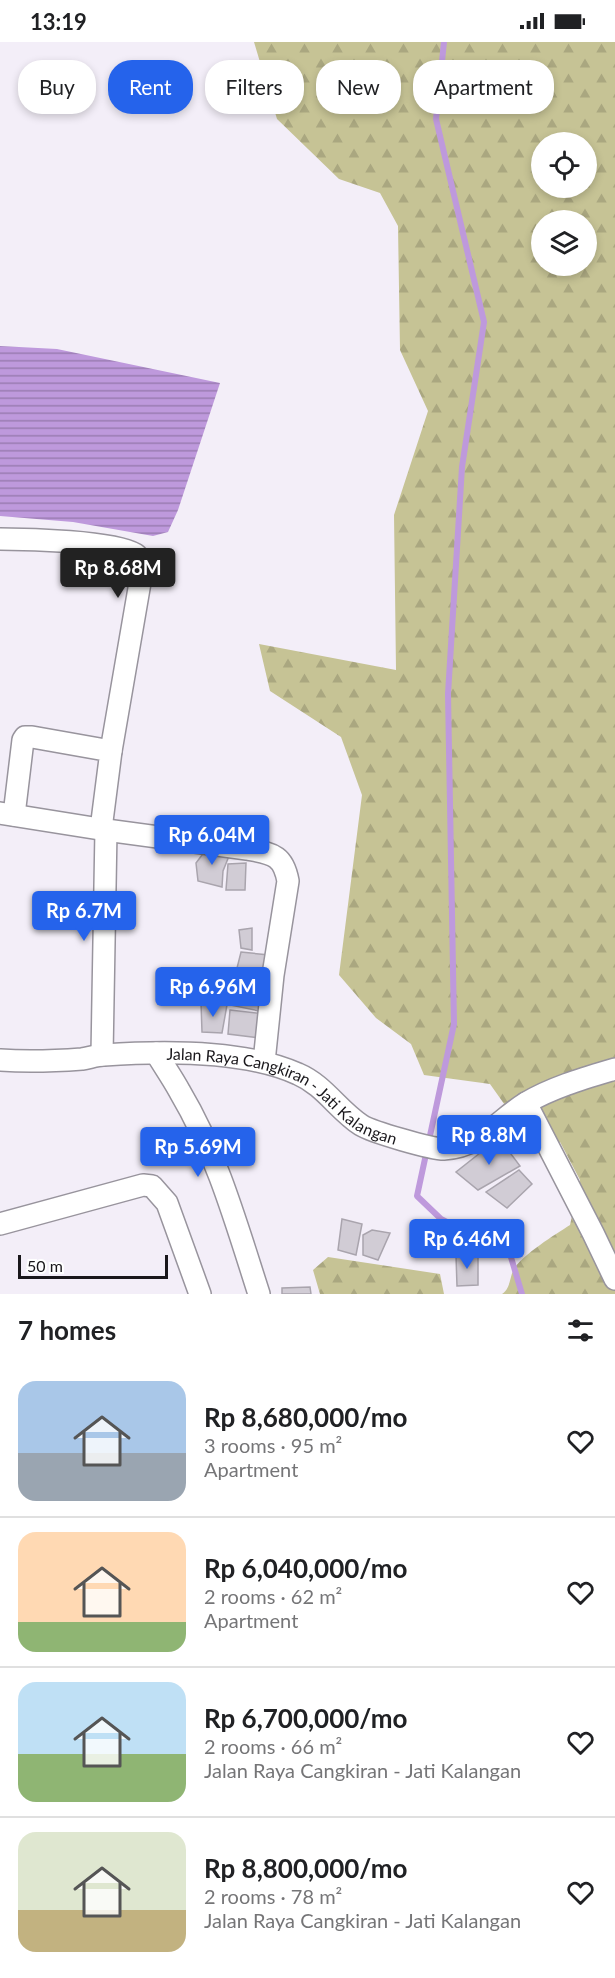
<!DOCTYPE html>
<meta charset="utf-8">
<style>
body{margin:0;font-family:Lato,sans-serif;background:#f2f2f2;color:#202124;height:100vh;display:flex;flex-direction:column;font-size:22px;white-space:nowrap}
*{box-sizing:border-box;margin:0}
p{font-size:20px;color:#757577}
.icon{flex:none;width:33px;height:33px;fill:none;stroke:currentColor;stroke-width:2;stroke-linecap:round;stroke-linejoin:round}
.map{position:relative;height:1252px;overflow:hidden}
.side{display:flex;flex-direction:column;background:#fff;flex:1}
.side>*{flex:none}
.banner{position:absolute;left:18px;top:18px;width:579px;height:54px;display:flex;gap:12px}
.fabs{position:absolute;left:531px;top:90px;display:grid;gap:12px}
.fabs a{display:grid;place-items:center;width:66px;height:66px;border-radius:50%;background:#fff;box-shadow:0 3px 9px #0003;font-size:30px}
.scale{position:absolute;left:18px;bottom:15px;width:150px;box-sizing:border-box;padding-left:6px;border:3px solid #19171b;border-top:0;font-size:16px;line-height:21px;white-space:nowrap;color:#19171b;-webkit-text-stroke:4px #fff;paint-order:stroke}
.price{position:absolute;translate:-50% -51px;padding:0 14px;border-radius:6px;background:#2563eb;color:#fff;font-size:20px;line-height:39px;filter:drop-shadow(0 2px 3px #0008)}
.price::after{content:'';position:absolute;left:50%;top:36px;width:18px;height:14px;margin-left:-9px;background:inherit;clip-path:polygon(0 0,100% 0,50% 100%)}
.price.active{background:#222;color:#fff}
ul{padding:0;list-style:none}
li{display:flex;align-items:center;gap:18px;height:150px;padding:0 18px}
li+li{border-top:2px solid #e0e0e0}
li span{display:grid;place-items:center;flex:none;width:168px;height:120px;border-radius:18px;color:#555}
li>.icon{margin-inline-start:auto}
span .icon{width:72px;height:72px;fill:#fffc;stroke-width:1}
li b{font-size:26px}
h2{display:flex;justify-content:space-between;align-items:center;height:72px;padding:0 18px;font-size:26px}
.tag{padding:0 21px;border-radius:24px;background:#fff;box-shadow:0 3px 9px #0003;font-size:21px;line-height:54px}
.tag.active{background:#2563eb;color:#fff}
.status{display:flex;justify-content:space-between;align-items:center;height:42px;padding:0 30px;background:#fff;direction:ltr}
.status svg{height:16px;fill:currentColor}
.map>svg:first-child{display:block}
</style>
<div class="status"><b>13:19</b><svg viewBox="0 0 49 12"><path d="M0 12V9h3v3zM5 12V6h3v6zM10 12V3h3v9zM15 12V0h3v12zM26 1h20v11H26zM47 4h2v5h-2z"/></svg></div>
<div class="map">
<svg width="615" height="1252" viewBox="0 0 615 1252">
<defs>
<pattern id="forest-firs" width="22" height="20" patternUnits="userSpaceOnUse" patternTransform="scale(1.5)"><rect width="22" height="20" fill="#c6c395"/><path d="M5 1l3.5 6h-7zM16 11l3.5 6h-7z" fill="#aaa780"/></pattern>
<pattern id="water-rules" width="6" height="5" patternUnits="userSpaceOnUse" patternTransform="scale(1.5)"><rect width="6" height="5" fill="#be99dc"/><path d="M0 2.5h6" fill="none" stroke="#9a7cb2"/></pattern>
</defs>
<rect width="100%" height="100%" fill="#f3eef8"/>
<path fill="url(#forest-firs)" fill-rule="evenodd" d="M 254,0 L 615,0 L 615,1252 L 502,1252 C 511,1246 509,1236 514,1227 C 522,1213 556,1192 570,1183 L 580,1138 L 560,1100 L 536,1107 L 490,1042 L 424,1033 L 411,1002 L 376,976 L 339,933 L 362,753 L 341,695 L 270,649 L 259,602 L 396,628 L 394,473 L 428,369 L 400,308 L 398,184 L 380,151 L 339,137 L 277,77 ZM 542,100 L 586,100 L 586,146 L 542,146 ZM 542,178 L 586,178 L 586,224 L 542,224 Z
M 328,1215 L 440,1232 L 444,1252 L 320,1252 L 313,1228 Z"/>
<path fill="url(#water-rules)" d="M 0,304 L 57,307 L 220,341 L 178,468 L 168,490 L 153,494 L 73,480 L 0,474 Z"/>
<g fill="none" stroke-linecap="round" stroke-linejoin="round">
<path stroke="#be99dc" stroke-width="6" d="M 444,0 L 436,77 L 484,280 L 462,425 L 448,652 L 454,982 L 417,1154 L 441,1177 L 510,1212 L 522,1252"/>
</g>
<path fill="#d1ccd5" stroke="#a9a4ad" stroke-width="1.5" d="M 208,805 L 231,809 L 223,829 L 222,845 L 198,839 L 196,821 Z
M 246,821 L 245,848 L 226,848 L 228,822 Z
M 252,886 L 252,908 L 241,906 L 239,888 Z
M 241,910 L 269,913 L 265,942 L 234,938 Z
M 229,944 L 268,951 L 264,970 L 230,963 Z
M 201,961 L 227,963 L 222,991 L 202,990 Z
M 230,968 L 264,972 L 260,996 L 228,992 Z
M 499,1096 L 520,1124 L 478,1148 L 456,1130 Z
M 519,1128 L 532,1142 L 507,1166 L 486,1150 Z
M 342,1177 L 362,1182 L 356,1213 L 338,1208 Z
M 372,1188 L 390,1191 L 378,1218 L 363,1213 L 363,1193 Z
M 478,1213 L 478,1243 L 457,1244 L 456,1214 Z
M 310,1245 L 311,1252 L 282,1252 L 282,1246 Z"/>
<g fill="none" stroke-linecap="round" stroke-linejoin="round">
<defs>
<g id="minor">
<path d="M 0,497 C 28,497 113,499 135,512 C 141,516 142,522 142,529 L 111,709"/>
<path d="M 0,771 L 106,788 L 247,807 C 272,812 283,812 288,839 L 273,933 L 264,1020"/>
<path d="M 14,773 L 23,698 L 25,695 L 32,695 L 111,709 L 101,787"/>
<path d="M 156,1011 C 164,1024 173,1037 180,1050 C 217,1112 237,1184 259,1252"/>
<path d="M 102,1013 L 106,788"/>
<path id="s1" d="M 0,1018 C 27,1020 55,1019 82,1017 C 89,1016 97,1013 104,1013 C 161,1009 245,1008 298,1032 C 324,1043 338,1068 361,1083 C 372,1090 431,1107 444,1107 C 481,1105 498,1078 526,1061 C 553,1045 585,1036 615,1027"/>
<path d="M 526,1061 L 593,1191 L 615,1237"/>
<path d="M 0,1182 L 143,1143 L 152,1144 L 167,1161 L 200,1252"/>
</g>
</defs>
<use href="#minor" stroke="#98949d" stroke-width="24"/>
<use href="#minor" stroke="#fff" stroke-width="21"/>
</g>
<g text-anchor="middle" dominant-baseline="central" stroke-width="4.5" stroke-linejoin="round" paint-order="stroke">
<g font-size="16" fill="#19171b" stroke="#fff">
<text stroke="none"><textPath href="#s1" startOffset="294">Jalan Raya Cangkiran - Jati Kalangan</textPath></text>
</g>
</g>
</svg>
<div class="fabs">
<a><svg class="icon" aria-label="locate" viewBox="0 0 24 24"><circle cx="12" cy="12" r="6"/><path d="M12 2v4M12 18v4M2 12h4M18 12h4"/></svg></a>
<a><svg class="icon" aria-label="layers" viewBox="0 0 24 24"><path d="M12 4l9 5-9 5-9-5zM3 14l9 5 9-5"/></svg></a>
</div>
<div class="scale">50 m</div>
<b class="price active" style="left:118px;top:557px">Rp 8.68M</b>
<b class="price" style="left:212px;top:824px">Rp 6.04M</b>
<b class="price" style="left:84px;top:900px">Rp 6.7M</b>
<b class="price" style="left:213px;top:976px">Rp 6.96M</b>
<b class="price" style="left:489px;top:1124px">Rp 8.8M</b>
<b class="price" style="left:198px;top:1136px">Rp 5.69M</b>
<b class="price" style="left:467px;top:1228px">Rp 6.46M</b>
<div class="banner">
<a class="tag">Buy</a>
<a class="tag active">Rent</a>
<a class="tag">Filters</a>
<a class="tag">New</a>
<a class="tag">Apartment</a>
</div>
</div>
<section class="side">
<h2>7 homes<svg class="icon" aria-label="filters" viewBox="0 0 24 24"><path d="M4 7h16M4 17h16"/><circle cx="9" cy="7" r="2"/><circle cx="15" cy="17" r="2"/></svg></h2>
<ul>
<li><span style="background:linear-gradient(#a9c7e8 60%,#9aa5b1 0)"><svg class="icon" aria-label="home" viewBox="0 0 24 24"><path d="M3 11l9-7 9 7M6 9v11h12V9"/></svg></span><div><b>Rp 8,680,000/mo</b><p>3 rooms · 95 m²</p><p>Apartment</p></div><svg class="icon" aria-label="heart" viewBox="0 0 24 24"><path d="M12 20l-8-8c-3-5 5-10 8-4 3-6 11-1 8 4z"/></svg></li>
<li><span style="background:linear-gradient(#ffd9b3 75%,#8fb573 0)"><svg class="icon" aria-label="home" viewBox="0 0 24 24"><path d="M3 11l9-7 9 7M6 9v11h12V9"/></svg></span><div><b>Rp 6,040,000/mo</b><p>2 rooms · 62 m²</p><p>Apartment</p></div><svg class="icon" aria-label="heart" viewBox="0 0 24 24"><path d="M12 20l-8-8c-3-5 5-10 8-4 3-6 11-1 8 4z"/></svg></li>
<li><span style="background:linear-gradient(#bfe0f5 60%,#8fb573 0)"><svg class="icon" aria-label="home" viewBox="0 0 24 24"><path d="M3 11l9-7 9 7M6 9v11h12V9"/></svg></span><div><b>Rp 6,700,000/mo</b><p>2 rooms · 66 m²</p><p>Jalan Raya Cangkiran - Jati Kalangan</p></div><svg class="icon" aria-label="heart" viewBox="0 0 24 24"><path d="M12 20l-8-8c-3-5 5-10 8-4 3-6 11-1 8 4z"/></svg></li>
<li><span style="background:linear-gradient(#dfe7d0 65%,#c2b280 0)"><svg class="icon" aria-label="home" viewBox="0 0 24 24"><path d="M3 11l9-7 9 7M6 9v11h12V9"/></svg></span><div><b>Rp 8,800,000/mo</b><p>2 rooms · 78 m²</p><p>Jalan Raya Cangkiran - Jati Kalangan</p></div><svg class="icon" aria-label="heart" viewBox="0 0 24 24"><path d="M12 20l-8-8c-3-5 5-10 8-4 3-6 11-1 8 4z"/></svg></li>
</ul>
</section>
